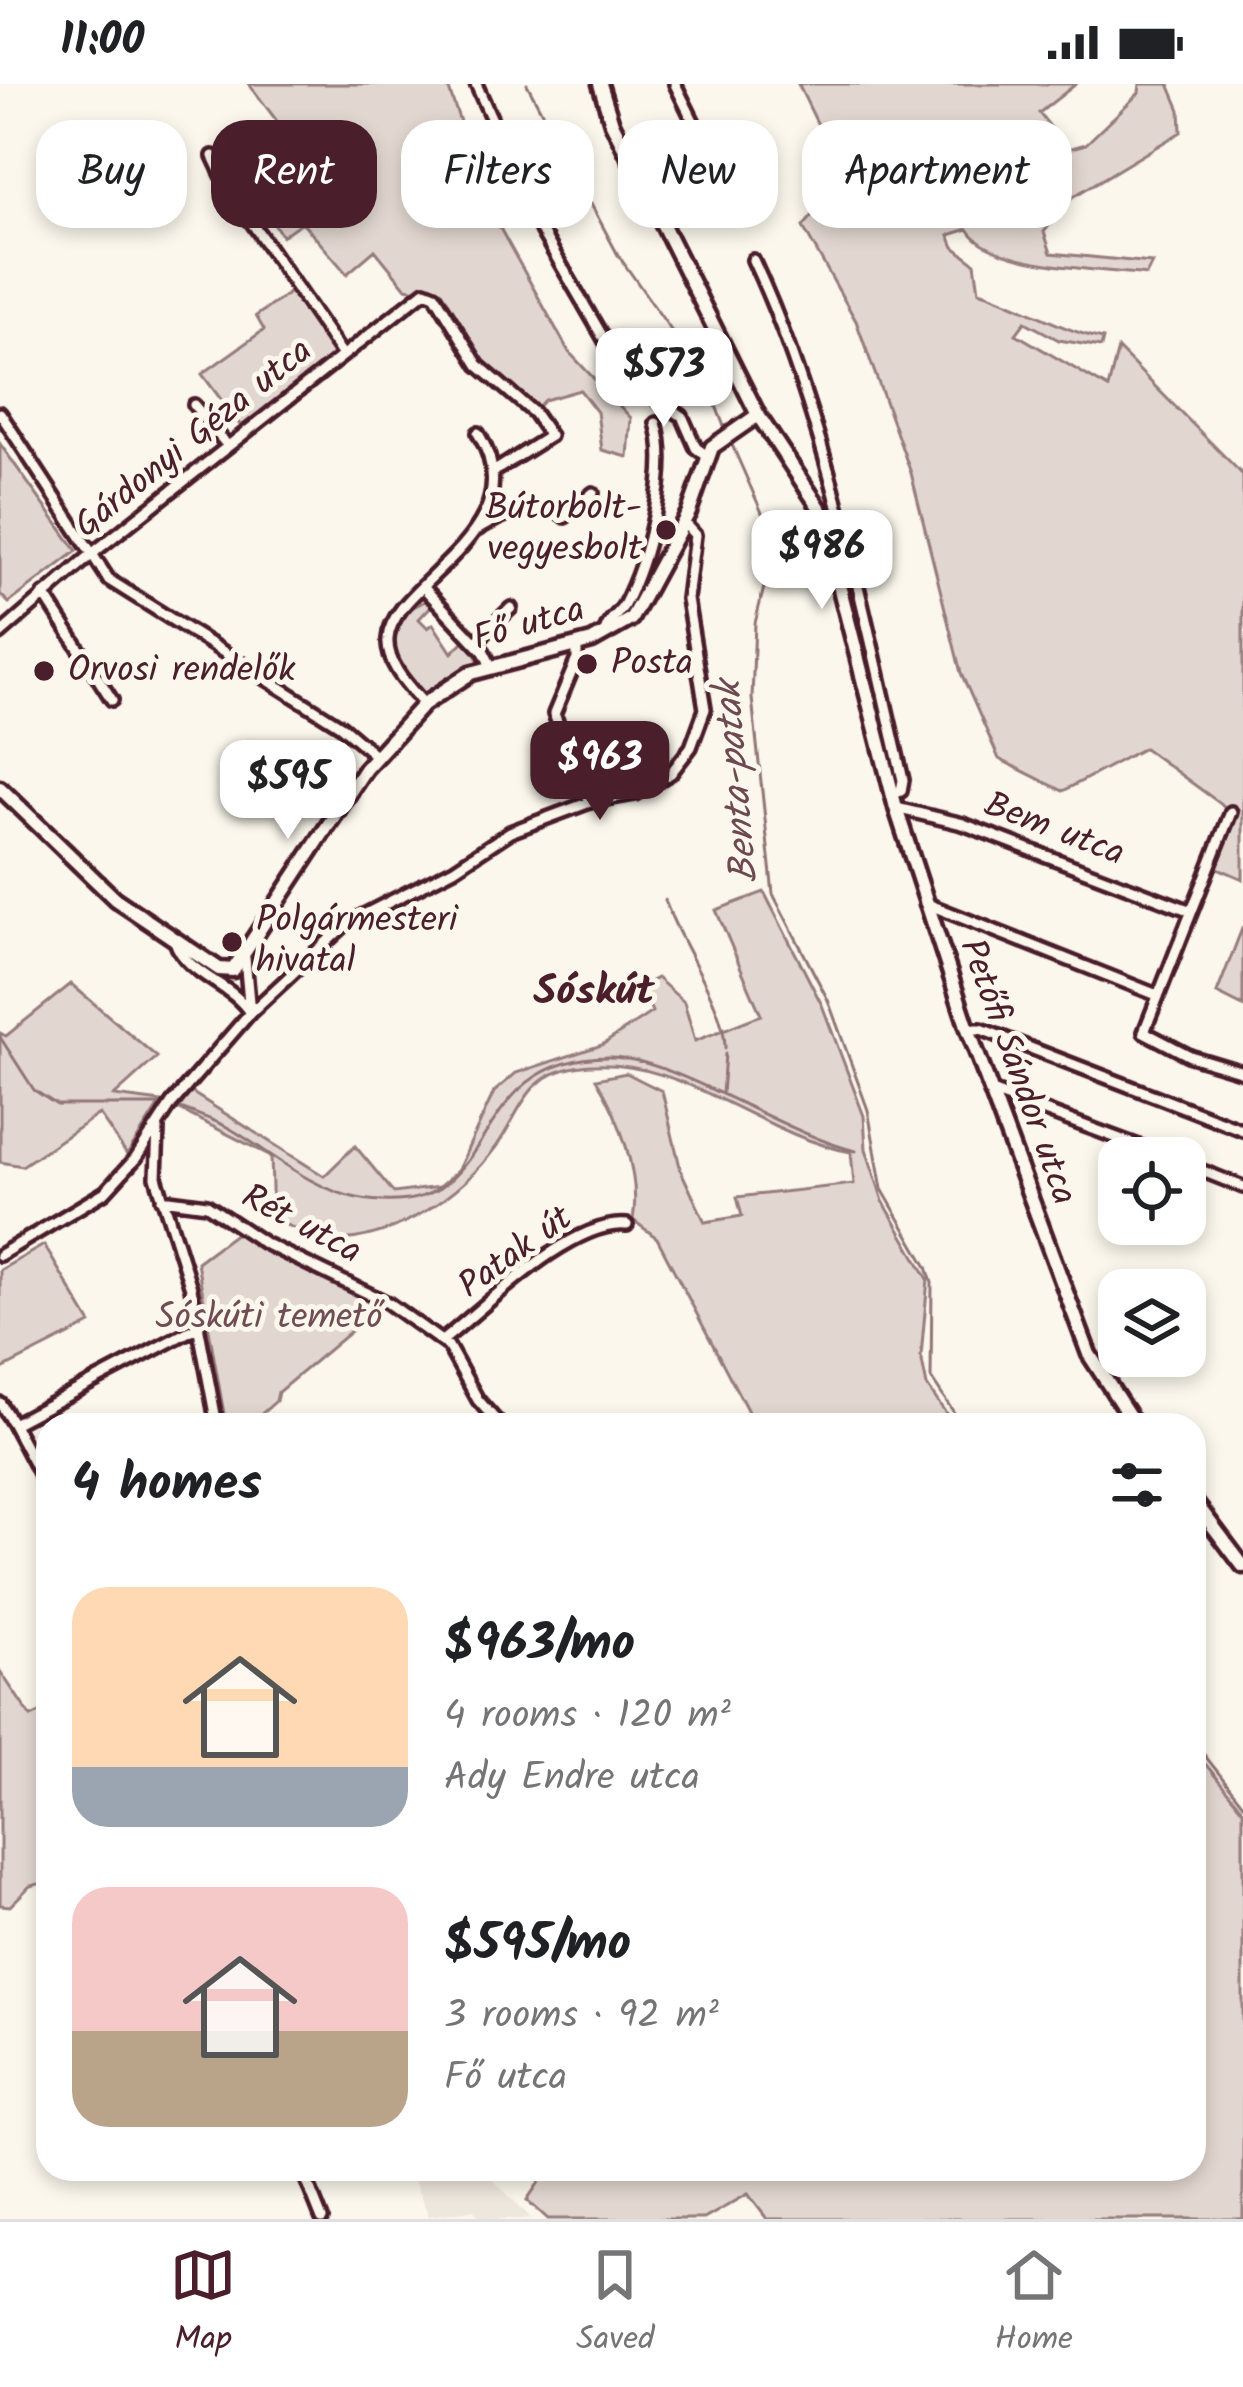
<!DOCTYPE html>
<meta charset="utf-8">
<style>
body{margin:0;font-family:Kalam,sans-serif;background:#f2f2f2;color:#202124;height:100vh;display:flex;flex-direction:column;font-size:45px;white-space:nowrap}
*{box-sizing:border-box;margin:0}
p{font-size:39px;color:#757577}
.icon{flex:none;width:66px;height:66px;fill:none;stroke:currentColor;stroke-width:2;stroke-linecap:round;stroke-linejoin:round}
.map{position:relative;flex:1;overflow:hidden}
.sheet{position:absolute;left:36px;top:1329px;width:1170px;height:768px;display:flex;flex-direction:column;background:#fff;border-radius:36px;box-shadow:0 6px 18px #0003}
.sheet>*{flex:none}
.guide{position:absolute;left:36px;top:36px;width:1173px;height:108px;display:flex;gap:24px}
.controls{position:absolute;left:1098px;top:1053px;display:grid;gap:24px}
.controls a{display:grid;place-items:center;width:108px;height:108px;border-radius:24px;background:#fff;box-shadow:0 6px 18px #0003;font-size:60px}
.price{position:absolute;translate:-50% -102px;padding:0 27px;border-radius:24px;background:#fff;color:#222;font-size:39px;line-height:78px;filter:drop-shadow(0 3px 6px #0008)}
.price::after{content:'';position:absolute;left:50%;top:72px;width:36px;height:27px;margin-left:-18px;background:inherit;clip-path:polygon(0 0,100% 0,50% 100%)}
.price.active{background:#4a1f2b;color:#fff}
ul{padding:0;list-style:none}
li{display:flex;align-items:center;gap:36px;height:300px;padding:0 36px}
li span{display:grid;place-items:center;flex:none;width:336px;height:240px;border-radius:36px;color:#555}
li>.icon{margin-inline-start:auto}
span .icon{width:144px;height:144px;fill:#fffc;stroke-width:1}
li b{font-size:51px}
h2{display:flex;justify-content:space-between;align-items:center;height:144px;padding:0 36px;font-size:51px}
.chip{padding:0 42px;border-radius:36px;background:#fff;box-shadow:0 6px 18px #0003;font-size:42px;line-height:108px}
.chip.active{background:#4a1f2b;color:#fff}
.status{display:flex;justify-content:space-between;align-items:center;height:84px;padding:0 60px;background:#fff;direction:ltr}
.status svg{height:33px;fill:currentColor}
.tabs{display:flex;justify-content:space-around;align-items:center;height:168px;border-top:3px solid #e0e0e0;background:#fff;font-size:33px;color:#757577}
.tabs a{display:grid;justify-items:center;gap:6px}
.tabs .active{color:#4a1f2b}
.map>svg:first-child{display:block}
</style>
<div class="status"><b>11:00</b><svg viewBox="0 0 49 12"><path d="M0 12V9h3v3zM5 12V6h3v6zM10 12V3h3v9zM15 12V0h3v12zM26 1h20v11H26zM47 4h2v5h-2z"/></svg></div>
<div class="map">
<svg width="1243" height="2135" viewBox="0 0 1243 2135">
<rect width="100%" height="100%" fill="#fbf7ec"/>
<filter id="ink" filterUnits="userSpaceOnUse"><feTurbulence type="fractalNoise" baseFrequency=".00833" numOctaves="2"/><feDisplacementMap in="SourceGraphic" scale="24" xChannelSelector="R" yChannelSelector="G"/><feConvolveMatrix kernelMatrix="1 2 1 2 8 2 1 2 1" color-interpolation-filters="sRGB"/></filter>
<g filter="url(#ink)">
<path fill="#eee7de" d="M 448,2085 L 482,2085 L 532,2135 L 483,2135 L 473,2126 L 429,2132 L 413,2095 Z"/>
<path fill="#e2d7d0" stroke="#967b7e" stroke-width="3" d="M 249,0 L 447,0 L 492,130 L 569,268 L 631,334 L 628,373 L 602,366 L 597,328 L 580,306 L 544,316 L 535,326 L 505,304 L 433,208 L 406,204 L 375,166 L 347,190 L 302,138 L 282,152 L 261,120 L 312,84 Z
M 798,0 L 1076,0 L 1039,29 L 1068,65 L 1086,60 L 1139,9 L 1140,0 L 1169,0 L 1180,26 L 1181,48 L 1071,114 L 1044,148 L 1051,169 L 1152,179 L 1146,191 C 1102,185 991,184 968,145 L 949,151 L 954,163 L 975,179 L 979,207 C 1023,221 1058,246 1103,255 L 1101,263 L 1059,256 L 1025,238 L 1016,250 L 1108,304 L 1118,265 L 1243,391 L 1243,795 L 1206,779 L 1225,723 L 1144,664 L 1063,707 L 999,675 L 961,589 L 911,389 L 856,237 L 803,143 L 844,94 Z
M 295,205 L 334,272 L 243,345 L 202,290 L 264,246 L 256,232 Z
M 0,360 L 77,467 L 9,519 L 0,510 Z
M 427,516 L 433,520 L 419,535 L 428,544 L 433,540 L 452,569 L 466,555 L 480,579 L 452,591 L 426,613 L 396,575 L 392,556 L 408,526 Z
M 764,808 L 822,921 L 864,1032 L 866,1065 L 883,1117 L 928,1195 L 921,1272 L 927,1302 L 954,1341 L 755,1341 L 657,1154 L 633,1136 C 641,1091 619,1032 596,995 L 626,989 L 662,1007 L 681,1087 L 705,1138 L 742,1132 L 737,1113 L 854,1100 L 851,1068 C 757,1051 675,966 575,983 C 525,992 522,1026 496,1063 C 461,1111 395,1156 334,1156 C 315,1155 291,1142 273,1136 L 271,1072 L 178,1025 L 191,1008 L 324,1092 L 355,1062 L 394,1109 L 439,1103 L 458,1086 L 494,1008 L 516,989 L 602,961 L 652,928 L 642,902 L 657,894 L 684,918 L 695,957 L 761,931 L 716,826 Z
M 1243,842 L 1243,922 L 1217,909 Z
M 71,900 L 157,973 L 114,1012 L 161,1018 L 127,1071 L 99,1030 L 22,1082 L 0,1078 L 0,949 L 6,952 Z
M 236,1149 L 381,1222 L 278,1308 L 276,1317 L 249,1341 L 226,1341 L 197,1178 Z
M 44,1161 L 91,1240 L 0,1286 L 0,1186 Z
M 0,1587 L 31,1633 L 48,1625 L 48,1798 L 30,1802 L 10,1822 L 0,1821 Z
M 1194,1666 L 1243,1726 L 1243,2135 L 767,2135 L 748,2110 L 704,2135 L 548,2135 L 527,2116 L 548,2085 L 1194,2085 Z"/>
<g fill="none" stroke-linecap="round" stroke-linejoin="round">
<path stroke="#907477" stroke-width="3" d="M 527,0 L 618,171 L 706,296 L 725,345
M 729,354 L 763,431 L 769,459 L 770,480 L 755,539 L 752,614 L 773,810 L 828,916 L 868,1026 L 882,1105 L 927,1183 L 932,1199 L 931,1294 L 962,1341
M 665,816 C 679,860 726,922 725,964
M 0,953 L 34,1006 L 57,1021 L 162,1021
M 722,1010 L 725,970
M 178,1023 C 195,1030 213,1035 229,1044 C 269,1067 311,1105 357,1114 C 509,1143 455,975 608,973 C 671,972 786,1051 856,1067
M 1194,1658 L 1243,1720"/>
<defs>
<path id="street" d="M 476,0 L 542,148 L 608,262 L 640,304 L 682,332 L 696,364 L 707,372
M 675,0 L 737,126
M 213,72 L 228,104 L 342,270
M 753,176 C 826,332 863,527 903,696 L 901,707 L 893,710
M 194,321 L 227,361
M 0,329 L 109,496 L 341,642 L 375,671
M 475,447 C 500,432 539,411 565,433 L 593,409
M 425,505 L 484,568 L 491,582
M 44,510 L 112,616
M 0,550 L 98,465 L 425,207 L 435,211 L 478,281 L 534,329 L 550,352 L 493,388
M 605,551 C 606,536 617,533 624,521 C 647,478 671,386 656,339
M 476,558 L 511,524
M 577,562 L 577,575 L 554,630 L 590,718
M 424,620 C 409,603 386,580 388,555 C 391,498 539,449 478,349
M 896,724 L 963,740 L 1191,827
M 1231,728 L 1144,948 L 1190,972 L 1243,988
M 925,819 L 1157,911
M 175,857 C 186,891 232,899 250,929 L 346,840 L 454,785 L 510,748 L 590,718 L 635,710 L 671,689 L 691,663 L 705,625 L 687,515 L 695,451 L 684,439
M 968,945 L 981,945 L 1243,1046
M 991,1007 L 1171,1074
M 158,1045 L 156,1093 L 191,1204 L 217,1341
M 1185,1080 L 1243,1103
M 162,1115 L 207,1121 L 264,1159 L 388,1219 L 448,1262 L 478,1316 L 500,1341
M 0,1171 L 105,1108 L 136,1074 L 172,1019 L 250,929 L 245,874
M 442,1257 C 485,1223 572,1135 627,1141
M 0,1319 L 13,1340
M 48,1406 L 13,1340 L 199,1242
M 302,2085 L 322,2135"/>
<path id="secondary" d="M 600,0 L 612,39 L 758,331 L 819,423 L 896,724 L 968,945 L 1089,1270 L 1135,1341
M 0,704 L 115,815 L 219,885 L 233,886 L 365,685 L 424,620 L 471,589 L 592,557 L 631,535 L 689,428 L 712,363 L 758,331
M 1194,1417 L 1243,1482"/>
</defs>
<use href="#street" stroke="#4a1f2b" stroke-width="18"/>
<use href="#secondary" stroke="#4a1f2b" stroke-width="21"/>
<use href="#street" stroke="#fbf7ec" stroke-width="9"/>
<use href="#secondary" stroke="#fbf7ec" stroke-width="12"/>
</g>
</g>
<g fill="#4a1f2b" stroke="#fbf7ec" stroke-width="4.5">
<circle cx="666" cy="446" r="12"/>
<circle cx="587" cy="580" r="12"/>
<circle cx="44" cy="587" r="12"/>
<circle cx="232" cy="858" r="12"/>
</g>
<g text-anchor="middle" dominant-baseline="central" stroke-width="10" stroke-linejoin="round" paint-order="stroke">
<g font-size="36" fill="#4a1f2b" stroke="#fbf7ec">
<text transform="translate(194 355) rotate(-39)">Gárdonyi Géza utca</text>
<text transform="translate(529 541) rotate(-16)">Fő utca</text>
<text transform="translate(1054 746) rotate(21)">Bem utca</text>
<text transform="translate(1017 988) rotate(70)">Petőfi Sándor utca</text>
<text transform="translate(301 1141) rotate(28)">Rét utca</text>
<text transform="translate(516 1169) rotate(-36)">Patak út</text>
</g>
<g font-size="36" fill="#4a1f2b" stroke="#fbf7ec" text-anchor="start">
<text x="642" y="425" text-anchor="end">Bútorbolt-<tspan x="642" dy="41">vegyesbolt</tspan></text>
<text x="611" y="580">Posta</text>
<text x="68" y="587">Orvosi rendelők</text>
<text x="256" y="837">Polgármesteri<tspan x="256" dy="41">hivatal</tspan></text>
</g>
<g font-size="36" fill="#704d54" stroke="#fbf7ec">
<text x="269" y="1234">Sóskúti temető</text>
</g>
<g font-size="39" font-style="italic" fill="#6d4a51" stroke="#fbf7ec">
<text transform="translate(738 698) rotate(-95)">Benta-patak</text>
</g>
<g font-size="42" font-weight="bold" fill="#4a1f2b" stroke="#fbf7ec">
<text x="594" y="908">Sóskút</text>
</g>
</g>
</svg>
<div class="controls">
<a><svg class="icon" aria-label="locate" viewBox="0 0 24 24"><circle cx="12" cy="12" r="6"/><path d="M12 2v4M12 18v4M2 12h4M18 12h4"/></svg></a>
<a><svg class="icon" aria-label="layers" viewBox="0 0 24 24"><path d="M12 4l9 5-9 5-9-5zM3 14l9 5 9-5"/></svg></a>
</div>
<b class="price" style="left:664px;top:346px">$573</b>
<b class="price" style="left:822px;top:528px">$986</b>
<b class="price active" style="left:600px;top:739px">$963</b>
<b class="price" style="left:288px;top:758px">$595</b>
<div class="guide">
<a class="chip">Buy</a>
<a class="chip active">Rent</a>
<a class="chip">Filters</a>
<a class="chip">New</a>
<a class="chip">Apartment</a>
</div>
<section class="sheet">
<h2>4 homes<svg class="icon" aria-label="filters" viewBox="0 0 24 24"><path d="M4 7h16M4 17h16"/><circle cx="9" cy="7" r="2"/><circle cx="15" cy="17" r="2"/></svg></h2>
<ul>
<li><span style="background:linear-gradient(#ffd9b3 75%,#9aa5b1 0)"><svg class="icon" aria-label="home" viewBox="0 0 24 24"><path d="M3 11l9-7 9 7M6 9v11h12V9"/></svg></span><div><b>$963/mo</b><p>4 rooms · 120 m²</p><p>Ady Endre utca</p></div></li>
<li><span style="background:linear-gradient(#f6c9c9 60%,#b9a48a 0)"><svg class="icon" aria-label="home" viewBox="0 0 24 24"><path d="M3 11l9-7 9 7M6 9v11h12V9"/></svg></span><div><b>$595/mo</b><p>3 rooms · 92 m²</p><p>Fő utca</p></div></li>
</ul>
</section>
</div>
<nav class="tabs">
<a class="active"><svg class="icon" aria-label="map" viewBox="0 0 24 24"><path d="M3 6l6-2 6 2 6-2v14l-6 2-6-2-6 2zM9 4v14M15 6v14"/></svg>Map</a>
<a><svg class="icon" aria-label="saved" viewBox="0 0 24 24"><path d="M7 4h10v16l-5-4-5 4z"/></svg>Saved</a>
<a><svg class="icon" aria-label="home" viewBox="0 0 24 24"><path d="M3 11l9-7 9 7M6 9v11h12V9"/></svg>Home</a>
</nav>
